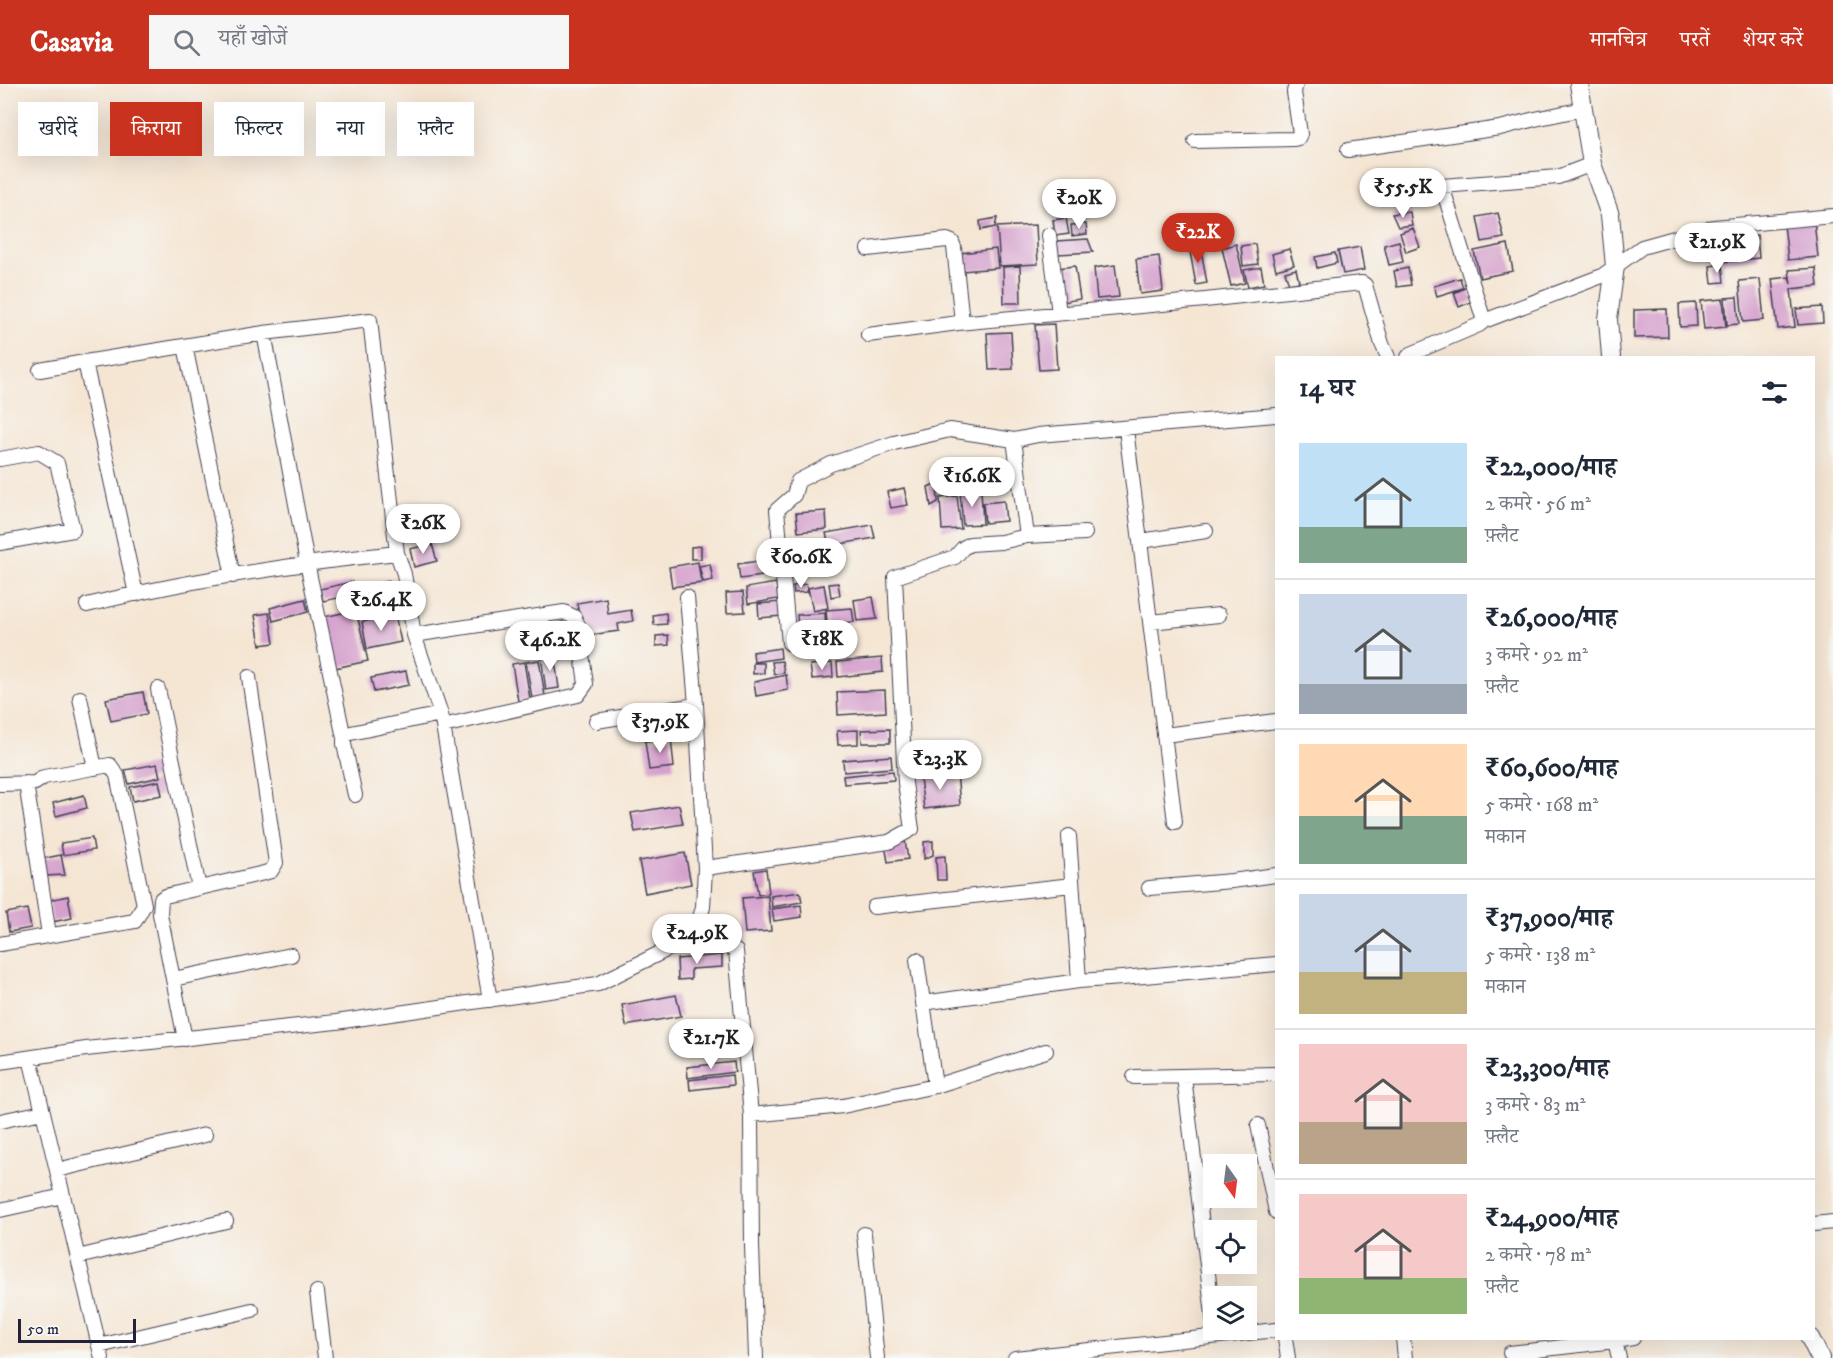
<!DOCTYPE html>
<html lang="hi">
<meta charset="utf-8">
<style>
body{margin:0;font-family:"IM FELL DW Pica","Noto Serif Devanagari",serif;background:#f6f6f7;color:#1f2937;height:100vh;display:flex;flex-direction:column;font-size:22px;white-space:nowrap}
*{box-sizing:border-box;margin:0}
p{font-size:20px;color:#747a83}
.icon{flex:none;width:33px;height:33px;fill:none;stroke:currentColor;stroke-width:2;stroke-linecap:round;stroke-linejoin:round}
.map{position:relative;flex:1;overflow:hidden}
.side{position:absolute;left:1275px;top:272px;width:540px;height:984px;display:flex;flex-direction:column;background:#fff;border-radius:0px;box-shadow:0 6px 24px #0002}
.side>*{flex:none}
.banner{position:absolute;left:18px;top:18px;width:570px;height:54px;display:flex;gap:12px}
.needle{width:39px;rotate:166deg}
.controls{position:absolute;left:1203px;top:1070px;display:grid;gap:12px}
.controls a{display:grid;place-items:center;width:54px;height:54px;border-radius:0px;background:#fff;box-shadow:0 6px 24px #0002;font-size:30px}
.scale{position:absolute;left:18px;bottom:15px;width:118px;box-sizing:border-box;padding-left:6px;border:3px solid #22223b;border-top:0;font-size:16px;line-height:21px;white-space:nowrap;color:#22223b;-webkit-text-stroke:4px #f6f6f2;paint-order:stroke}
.price{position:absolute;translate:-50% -51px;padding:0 14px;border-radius:21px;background:#fff;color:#222;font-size:20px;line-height:39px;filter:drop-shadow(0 2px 3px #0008)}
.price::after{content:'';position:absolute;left:50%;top:36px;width:18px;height:14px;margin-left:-9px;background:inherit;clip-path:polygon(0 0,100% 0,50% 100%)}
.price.on{background:#c8321e;color:#fff}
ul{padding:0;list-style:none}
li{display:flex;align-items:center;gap:18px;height:150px;padding:0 24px}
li+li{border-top:2px solid #e0e1e3}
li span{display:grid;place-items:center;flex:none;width:168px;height:120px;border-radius:0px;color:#555}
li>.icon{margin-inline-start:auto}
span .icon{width:72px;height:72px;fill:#fffc;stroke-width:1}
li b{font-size:26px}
h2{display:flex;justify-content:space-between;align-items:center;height:72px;padding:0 24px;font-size:26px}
.tag{padding:0 21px;border-radius:0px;background:#fff;box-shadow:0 6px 24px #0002;font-size:21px;line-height:54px}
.tag.on{background:#c8321e;color:#fff}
header{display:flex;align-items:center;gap:36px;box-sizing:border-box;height:84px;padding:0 30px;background:#c8321e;color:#fff}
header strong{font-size:28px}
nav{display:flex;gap:33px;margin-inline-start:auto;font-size:21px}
.search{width:420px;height:54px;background:#f6f6f7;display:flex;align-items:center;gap:15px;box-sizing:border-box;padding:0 21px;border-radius:0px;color:#747a83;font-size:22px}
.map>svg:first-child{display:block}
</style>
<header>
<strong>Casavia</strong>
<div class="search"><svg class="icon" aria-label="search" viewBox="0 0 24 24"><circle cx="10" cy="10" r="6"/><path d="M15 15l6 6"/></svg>यहाँ खोजें</div>
<nav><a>मानचित्र</a><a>परतें</a><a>शेयर करें</a></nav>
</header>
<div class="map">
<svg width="1833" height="1274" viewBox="0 0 1833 1274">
<rect width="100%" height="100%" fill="#f6f6f2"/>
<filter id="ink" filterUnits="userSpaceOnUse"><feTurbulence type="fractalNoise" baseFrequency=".0167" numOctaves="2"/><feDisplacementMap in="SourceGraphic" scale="12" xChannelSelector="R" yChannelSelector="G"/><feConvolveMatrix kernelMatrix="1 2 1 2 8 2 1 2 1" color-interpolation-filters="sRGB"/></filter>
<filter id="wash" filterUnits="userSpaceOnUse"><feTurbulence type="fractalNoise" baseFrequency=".008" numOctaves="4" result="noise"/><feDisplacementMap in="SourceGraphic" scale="24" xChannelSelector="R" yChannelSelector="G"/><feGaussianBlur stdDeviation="1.35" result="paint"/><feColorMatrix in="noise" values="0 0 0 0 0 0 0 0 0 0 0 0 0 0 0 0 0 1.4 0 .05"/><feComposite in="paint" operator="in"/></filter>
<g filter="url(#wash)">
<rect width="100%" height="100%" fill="#f5e6d4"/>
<g id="blocks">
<path fill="#d5a0cd" d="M 1410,128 L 1412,141 L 1398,143 L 1392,130 Z
M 1498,129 L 1504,154 L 1482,158 L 1477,133 Z
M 997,134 L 995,143 L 981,146 L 980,137 Z
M 1066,134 L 1069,150 L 1055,152 L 1053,136 Z
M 1814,137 L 1818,173 L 1788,176 L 1784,140 Z
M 1086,140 L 1087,150 L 1072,152 L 1071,141 Z
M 1036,141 L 1038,180 L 1000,182 L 997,143 Z
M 1413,144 L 1420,163 L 1406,168 L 1400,149 Z
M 1757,151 L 1759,174 L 1722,178 L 1720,154 Z
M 1088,155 L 1093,168 L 1058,170 L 1057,157 Z
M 1399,157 L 1403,178 L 1389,181 L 1384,161 Z
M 1200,160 L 1207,199 L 1196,201 L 1189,162 Z
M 1236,160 L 1245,199 L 1231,202 L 1222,164 Z
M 1255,160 L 1258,180 L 1243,182 L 1241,162 Z
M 1508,160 L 1513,187 L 1480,194 L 1474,167 Z
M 1360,163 L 1364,186 L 1343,190 L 1338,167 Z
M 996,165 L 998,184 L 962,187 L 960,169 Z
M 1289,165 L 1294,181 L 1276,186 L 1272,170 Z
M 1335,169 L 1337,179 L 1317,184 L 1315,173 Z
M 1159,172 L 1163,207 L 1140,210 L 1136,175 Z
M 1722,180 L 1724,198 L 1712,199 L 1710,182 Z
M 1115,181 L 1119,213 L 1097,215 L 1094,184 Z
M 1020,182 L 1021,219 L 1004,219 L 1003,183 Z
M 1075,182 L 1080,215 L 1062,218 L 1057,184 Z
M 1261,183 L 1264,200 L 1248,203 L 1244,186 Z
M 1408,184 L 1411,201 L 1397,203 L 1394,187 Z
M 1816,184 L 1818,202 L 1791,205 L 1795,243 L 1778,245 L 1772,195 L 1789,193 L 1791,200 L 1789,186 Z
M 1296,185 L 1299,198 L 1289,200 L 1285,188 Z
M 1460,194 L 1463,204 L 1437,212 L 1434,202 Z
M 1760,195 L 1764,236 L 1743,238 L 1739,197 Z
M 1467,203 L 1473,217 L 1459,223 L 1454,209 Z
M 1737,213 L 1739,240 L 1727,241 L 1725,214 Z
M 1723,215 L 1726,243 L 1704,245 L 1701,217 Z
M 1696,219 L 1697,242 L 1680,243 L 1679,220 Z
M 1822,223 L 1823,239 L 1798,241 L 1796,225 Z
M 1667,225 L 1668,253 L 1634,254 L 1634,226 Z
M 1054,240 L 1057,285 L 1039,286 L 1035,241 Z
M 1011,248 L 1013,285 L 989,286 L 987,249 Z
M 977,375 L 979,402 L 961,404 L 958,377 Z
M 937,399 L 938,418 L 931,422 L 928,403 Z
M 904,404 L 908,421 L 891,424 L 887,408 Z
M 981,406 L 983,440 L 963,441 L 960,408 Z
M 957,412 L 961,445 L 942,446 L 940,414 Z
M 1004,417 L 1006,437 L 985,439 L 983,419 Z
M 826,427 L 827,445 L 798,448 L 796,429 Z
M 872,441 L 875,454 L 829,462 L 826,449 Z
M 432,460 L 437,477 L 414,483 L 410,465 Z
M 701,462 L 701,475 L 691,475 L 691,463 Z
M 778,463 L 779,476 L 761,477 L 760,465 Z
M 759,477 L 762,492 L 740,495 L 738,480 Z
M 698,478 L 701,499 L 672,503 L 669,483 Z
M 710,480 L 713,496 L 703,498 L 699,482 Z
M 389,497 L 392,511 L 359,520 L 355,506 Z
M 352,498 L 354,511 L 323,517 L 320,505 Z
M 776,499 L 778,515 L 748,520 L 746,504 Z
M 838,499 L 840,511 L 831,513 L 829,500 Z
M 806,500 L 808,504 L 807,508 L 794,509 L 793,502 Z
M 824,501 L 828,524 L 813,527 L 808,504 Z
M 743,508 L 745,528 L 727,529 L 726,509 Z
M 873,513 L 877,535 L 857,537 L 854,516 Z
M 606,514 L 608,530 L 631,526 L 633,537 L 618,540 L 619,547 L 582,552 L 577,519 Z
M 305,515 L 308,528 L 273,537 L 270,524 Z
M 781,518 L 782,532 L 759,534 L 758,520 Z
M 852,524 L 854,538 L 827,540 L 826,526 Z
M 356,526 L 368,577 L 335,584 L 324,533 Z
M 269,529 L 274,559 L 260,561 L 255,531 Z
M 666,529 L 667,540 L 654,541 L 653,531 Z
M 825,529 L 826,547 L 798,549 L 797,531 Z
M 395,531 L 401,558 L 367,565 L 362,538 Z
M 563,538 L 570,570 L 556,573 L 549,541 Z
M 830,550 L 831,559 L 800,563 L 799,555 Z
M 668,551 L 669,561 L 656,562 L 656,552 Z
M 780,564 L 781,574 L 754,578 L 753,568 Z
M 554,570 L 559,604 L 546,606 L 541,572 Z
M 882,574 L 883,588 L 838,593 L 837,578 Z
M 539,576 L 545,612 L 532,614 L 526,578 Z
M 782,577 L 784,589 L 774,590 L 772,578 Z
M 524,578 L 530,615 L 518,617 L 512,580 Z
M 753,579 L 764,579 L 764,589 L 753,590 Z
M 832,579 L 833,593 L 812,595 L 810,581 Z
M 406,587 L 409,601 L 374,608 L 371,594 Z
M 786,591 L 788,606 L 756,612 L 754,598 Z
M 885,606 L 886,628 L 838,631 L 837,608 Z
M 143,608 L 147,630 L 111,637 L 106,615 Z
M 890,645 L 890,659 L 862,659 L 861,646 Z
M 858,646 L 858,660 L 838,661 L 837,647 Z
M 671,654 L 674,683 L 649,686 L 645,657 Z
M 891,672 L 892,684 L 844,688 L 843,676 Z
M 157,680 L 160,693 L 129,700 L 125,686 Z
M 893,687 L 894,696 L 844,700 L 843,692 Z
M 957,689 L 960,721 L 924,725 L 920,694 Z
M 159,697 L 162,711 L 133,717 L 130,703 Z
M 84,711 L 87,724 L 56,732 L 53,719 Z
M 679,721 L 683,740 L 635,748 L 631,729 Z
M 92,754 L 94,766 L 63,771 L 61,759 Z
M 905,757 L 908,775 L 888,778 L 885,761 Z
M 933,757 L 933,771 L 924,775 L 924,758 Z
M 685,769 L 691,800 L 645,809 L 639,777 Z
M 61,771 L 65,791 L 45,792 L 41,775 Z
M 945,772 L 946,796 L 937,796 L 936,773 Z
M 766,785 L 769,809 L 758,811 L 754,787 Z
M 800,808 L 802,818 L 772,823 L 771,812 Z
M 68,812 L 72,834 L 52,838 L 49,816 Z
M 768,812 L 771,847 L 745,849 L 742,814 Z
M 801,821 L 802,833 L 774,837 L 772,825 Z
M 27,825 L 31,844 L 9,848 L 6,829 Z
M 722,871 L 722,883 L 691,885 L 691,895 L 678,896 L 677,875 Z
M 676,911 L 681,932 L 626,942 L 622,921 Z
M 734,978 L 735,988 L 688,994 L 687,983 Z
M 732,991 L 733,1001 L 690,1006 L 689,996 Z"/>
</g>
</g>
<g filter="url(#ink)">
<use href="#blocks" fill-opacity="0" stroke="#423f52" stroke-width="1.5"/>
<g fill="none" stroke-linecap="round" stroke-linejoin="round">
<defs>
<path id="street" d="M 1195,57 L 1294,55 L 1298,54 L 1300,50 L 1294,8 L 1296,0
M 1348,66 L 1500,44 L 1535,35 L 1583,25
M 1049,151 L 1059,229
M 868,165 L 947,156 L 952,158 L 954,163 L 962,238
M 1484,237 L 1442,102 L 1558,93 L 1592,80
M 264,249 L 307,479 L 344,654
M 868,251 L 958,239 L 1205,216 L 1362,199 L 1365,201 L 1382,260 L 1388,273
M 185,262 L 233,492
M 1408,273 L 1411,270 L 1479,241 L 1484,237 L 1602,192 L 1642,163 L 1714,143 L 1833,132
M 40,286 L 85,278
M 1126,345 L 1175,738
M 0,375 L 39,368 L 57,379 L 73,446 L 0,459
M 1027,452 L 1085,449
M 1141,457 L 1206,447
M 136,510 L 85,278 L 264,249 L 370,236 L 397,469 L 404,490 L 414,551 L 441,630 L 490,916
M 687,513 L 696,621 L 705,784
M 87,521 C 188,496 293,480 397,469
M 1150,538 L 1219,531
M 414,551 L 564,528 L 574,533 L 578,541 L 586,600 L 578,611 L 443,642
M 789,559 L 777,426 L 794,411 L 798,397 L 831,380 L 894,359 L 950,346 L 1014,356
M 158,605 L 199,804
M 80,614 L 95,684
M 596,637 L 696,621
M 1164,651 L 1276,637
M 26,699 L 49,851
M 0,700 L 35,699 L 44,693 L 110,681 L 117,691 L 144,821 L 135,837 L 0,860
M 355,711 L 344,660 L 344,654 L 346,650 L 441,630
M 1069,752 L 1079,897
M 1149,804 L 1232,797 L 1276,791
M 874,823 L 1072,801
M 696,848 L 736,867 L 751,1031 L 752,1162 L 756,1274
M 173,895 L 291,871
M 923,919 L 1079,897 L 1122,894 L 1276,880
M 185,955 L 160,830 L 161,815 L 165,812 L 264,789 L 271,787 L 276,779 L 249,593
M 30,974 L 102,1274
M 0,978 L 86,965 L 336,938 L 598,900 L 664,867 L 696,848 L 703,823 L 705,784 L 889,758 L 912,745 L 905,699 L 895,493 L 955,473 L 963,464 L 970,460 L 1001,458 L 1027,452 L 1014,356 L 1038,351 L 1276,331
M 1134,993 L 1276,990
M 1184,993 L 1214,1239
M 935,1002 L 1046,967
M 751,1031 L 843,1022 L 935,1002 L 917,876
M 0,1037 L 43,1028
M 1258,1041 L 1276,1128
M 57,1086 L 205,1051
M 0,1126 L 63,1112
M 1814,1140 L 1833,1138
M 864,1150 L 877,1274
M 78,1173 L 226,1137
M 317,1208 L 325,1274
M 1285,1254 L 1288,1274
M 1403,1254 L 1405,1274
M 1615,1254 L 1615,1257 L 1633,1254
M 99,1262 L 252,1226
M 1510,1269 L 1615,1257 L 1619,1274
M 1015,1274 L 1276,1246"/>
<path id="secondary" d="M 1579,0 L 1592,80 L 1610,131 L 1615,182 L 1608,235 L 1611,273
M 1810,1254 L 1820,1274"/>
</defs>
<use href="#street" stroke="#423f52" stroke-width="16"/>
<use href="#secondary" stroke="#423f52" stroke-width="20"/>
<use href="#street" stroke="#fff" stroke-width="14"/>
<use href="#secondary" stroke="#fff" stroke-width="18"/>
</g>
</g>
</svg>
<div class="controls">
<a><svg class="needle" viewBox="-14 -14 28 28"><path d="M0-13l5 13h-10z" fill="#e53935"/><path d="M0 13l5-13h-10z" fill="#747a83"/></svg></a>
<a><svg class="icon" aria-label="locate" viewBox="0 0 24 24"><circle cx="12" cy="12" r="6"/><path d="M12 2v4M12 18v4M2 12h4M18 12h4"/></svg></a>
<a><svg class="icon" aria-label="layers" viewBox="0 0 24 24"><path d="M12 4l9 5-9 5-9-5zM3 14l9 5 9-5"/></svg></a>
</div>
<div class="scale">50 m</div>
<b class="price" style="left:1403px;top:135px">₹55.5K</b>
<b class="price" style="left:1079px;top:146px">₹20K</b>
<b class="price on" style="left:1198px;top:180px">₹22K</b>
<b class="price" style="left:1717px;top:190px">₹21.9K</b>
<b class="price" style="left:972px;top:424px">₹16.6K</b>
<b class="price" style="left:423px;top:471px">₹26K</b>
<b class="price" style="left:801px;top:505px">₹60.6K</b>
<b class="price" style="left:381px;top:548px">₹26.4K</b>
<b class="price" style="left:822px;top:587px">₹18K</b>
<b class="price" style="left:550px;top:588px">₹46.2K</b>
<b class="price" style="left:660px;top:670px">₹37.9K</b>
<b class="price" style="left:940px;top:707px">₹23.3K</b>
<b class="price" style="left:697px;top:881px">₹24.9K</b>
<b class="price" style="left:711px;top:986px">₹21.7K</b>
<div class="banner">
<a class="tag">खरीदें</a>
<a class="tag on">किराया</a>
<a class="tag">फ़िल्टर</a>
<a class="tag">नया</a>
<a class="tag">फ़्लैट</a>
</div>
<section class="side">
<h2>14 घर<svg class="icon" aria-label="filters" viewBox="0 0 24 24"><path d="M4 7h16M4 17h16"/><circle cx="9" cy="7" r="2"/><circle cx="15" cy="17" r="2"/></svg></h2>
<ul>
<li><span style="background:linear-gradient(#bfe0f5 70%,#7fa58c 0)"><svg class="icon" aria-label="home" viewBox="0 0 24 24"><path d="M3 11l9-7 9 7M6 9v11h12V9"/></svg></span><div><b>₹22,000/माह</b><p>2 कमरे · 56 m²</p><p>फ़्लैट</p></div></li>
<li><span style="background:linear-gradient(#c9d6e8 75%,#9aa5b1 0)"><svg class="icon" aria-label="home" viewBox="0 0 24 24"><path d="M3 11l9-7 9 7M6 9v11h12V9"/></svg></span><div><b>₹26,000/माह</b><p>3 कमरे · 92 m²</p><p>फ़्लैट</p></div></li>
<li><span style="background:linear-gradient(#ffd9b3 60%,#7fa58c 0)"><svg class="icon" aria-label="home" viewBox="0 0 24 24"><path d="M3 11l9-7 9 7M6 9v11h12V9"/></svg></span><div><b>₹60,600/माह</b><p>5 कमरे · 168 m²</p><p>मकान</p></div></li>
<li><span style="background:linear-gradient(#c9d6e8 65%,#c2b280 0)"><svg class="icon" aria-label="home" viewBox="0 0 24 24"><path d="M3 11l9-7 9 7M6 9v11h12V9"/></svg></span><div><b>₹37,900/माह</b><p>5 कमरे · 138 m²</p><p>मकान</p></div></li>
<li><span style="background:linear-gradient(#f6c9c9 65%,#b9a48a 0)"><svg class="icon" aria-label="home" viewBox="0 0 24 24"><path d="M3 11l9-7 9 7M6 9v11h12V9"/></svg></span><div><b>₹23,300/माह</b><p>3 कमरे · 83 m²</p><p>फ़्लैट</p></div></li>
<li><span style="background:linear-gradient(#f6c9c9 70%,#8fb573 0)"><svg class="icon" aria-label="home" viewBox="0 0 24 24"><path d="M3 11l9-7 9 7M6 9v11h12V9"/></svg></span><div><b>₹24,900/माह</b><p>2 कमरे · 78 m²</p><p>फ़्लैट</p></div></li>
</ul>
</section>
</div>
